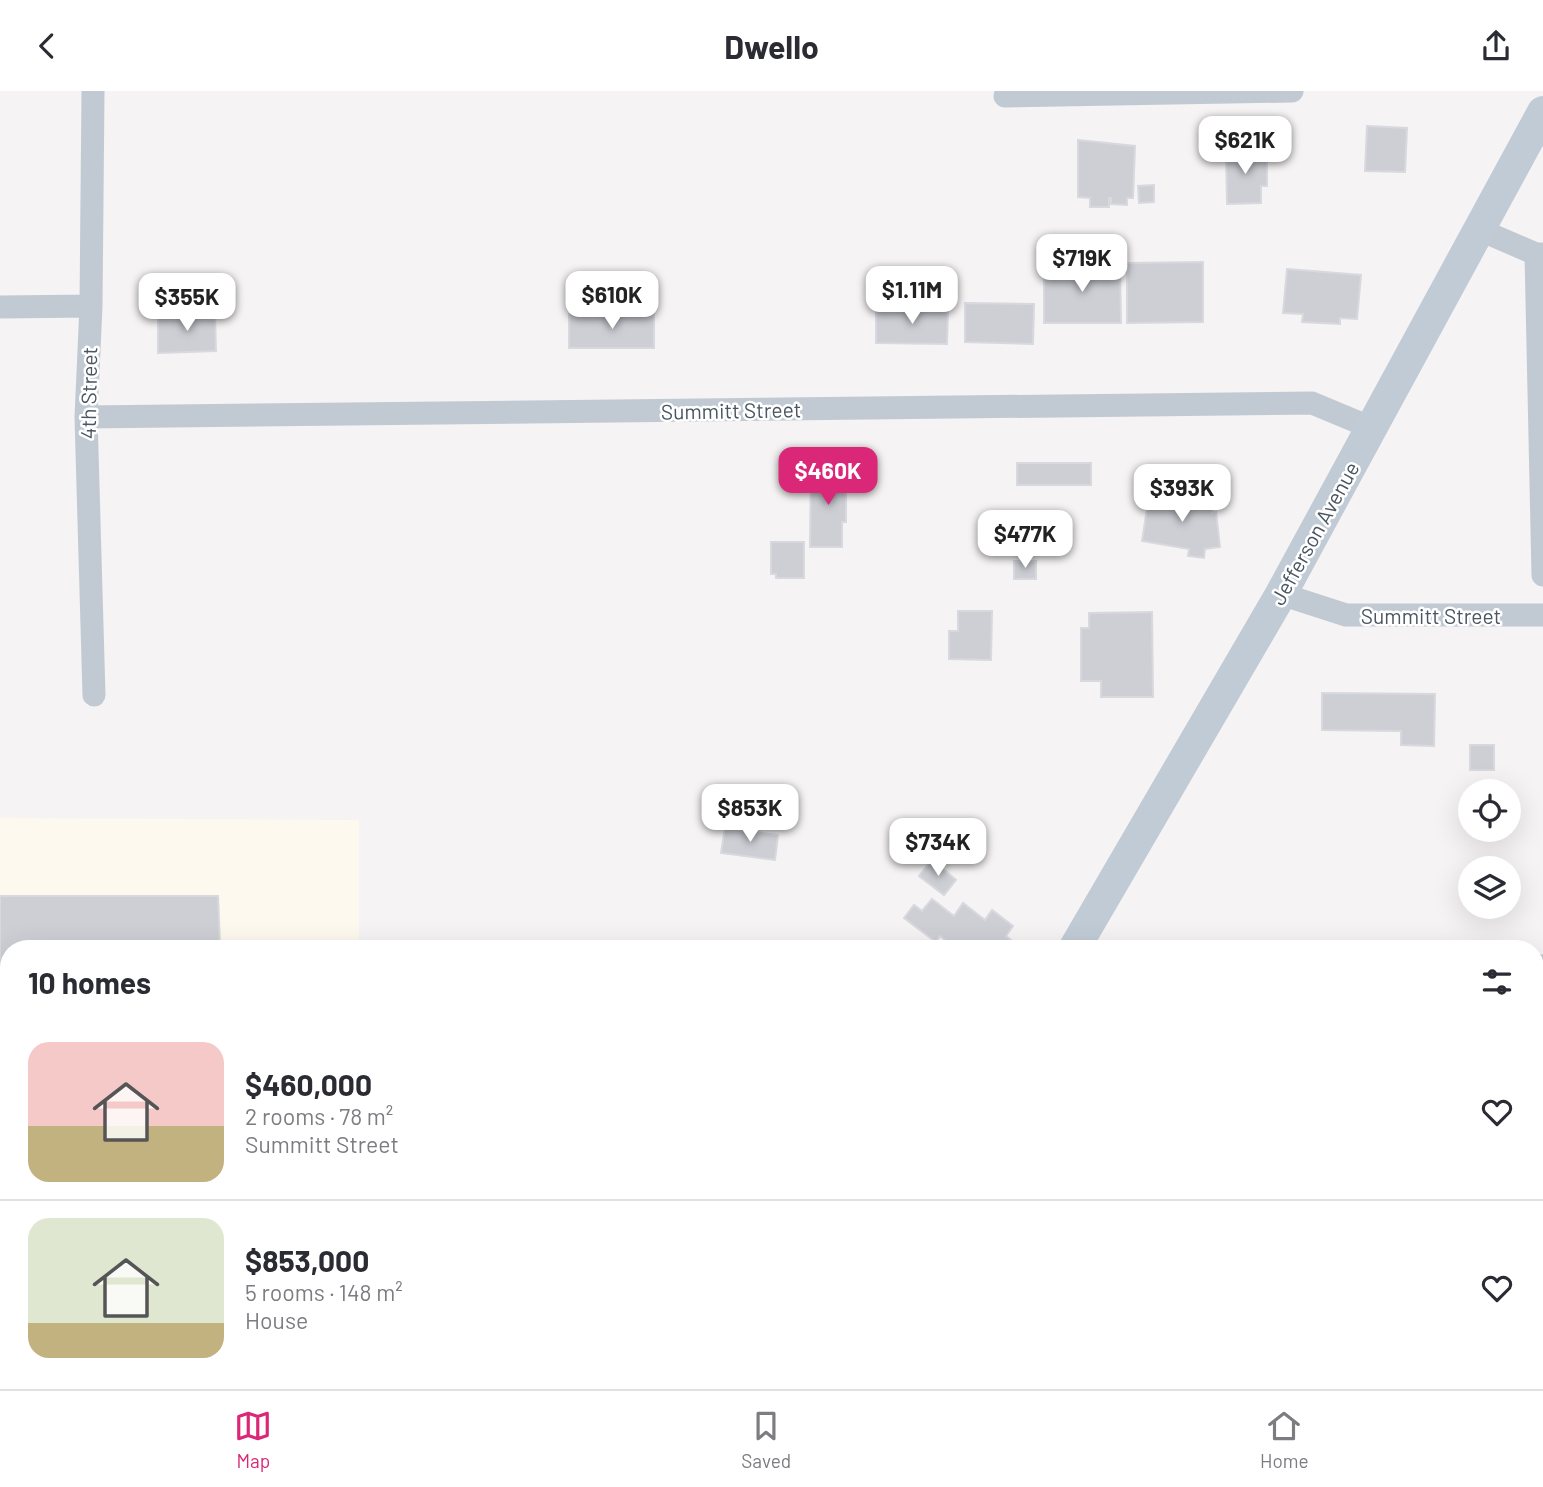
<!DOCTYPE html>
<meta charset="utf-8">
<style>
body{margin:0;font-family:Barlow,sans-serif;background:#f7f7f7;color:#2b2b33;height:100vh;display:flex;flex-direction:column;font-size:26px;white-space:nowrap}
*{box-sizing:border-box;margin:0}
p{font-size:23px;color:#7c7c81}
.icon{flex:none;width:38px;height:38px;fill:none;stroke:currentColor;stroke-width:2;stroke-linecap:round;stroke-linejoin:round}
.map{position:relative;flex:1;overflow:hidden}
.side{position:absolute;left:0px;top:849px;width:1544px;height:450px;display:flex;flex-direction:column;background:#fff;border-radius:28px 28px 0 0;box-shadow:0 7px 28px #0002}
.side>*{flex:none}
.tools{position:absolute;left:1458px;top:688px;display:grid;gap:14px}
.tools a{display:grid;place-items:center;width:63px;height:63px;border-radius:50%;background:#fff;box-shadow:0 7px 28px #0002;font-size:35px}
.price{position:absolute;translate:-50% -60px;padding:0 16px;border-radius:14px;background:#fff;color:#222;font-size:23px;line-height:46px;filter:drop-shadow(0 2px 4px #0008)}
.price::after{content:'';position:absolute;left:50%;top:42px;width:21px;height:16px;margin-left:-10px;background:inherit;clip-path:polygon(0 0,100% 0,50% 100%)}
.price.active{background:#db2777;color:#fff}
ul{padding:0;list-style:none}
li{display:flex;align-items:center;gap:21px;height:175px;padding:0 28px}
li+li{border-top:2px solid #e1e1e2}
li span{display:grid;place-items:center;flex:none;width:196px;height:140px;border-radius:21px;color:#555}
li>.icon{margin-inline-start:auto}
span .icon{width:84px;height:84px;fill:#fffc;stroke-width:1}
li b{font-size:30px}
h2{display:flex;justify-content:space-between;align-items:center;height:84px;padding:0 28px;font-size:30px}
header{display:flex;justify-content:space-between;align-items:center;height:91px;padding:0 28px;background:#fff;font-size:32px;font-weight:700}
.dock{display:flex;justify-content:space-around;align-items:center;height:98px;border-top:2px solid #e1e1e2;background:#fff;font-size:19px;color:#7c7c81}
.dock a{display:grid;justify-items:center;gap:4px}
.dock .active{color:#db2777}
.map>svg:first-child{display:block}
</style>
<header><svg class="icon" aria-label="back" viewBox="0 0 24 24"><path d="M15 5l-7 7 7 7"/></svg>Dwello<svg class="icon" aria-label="share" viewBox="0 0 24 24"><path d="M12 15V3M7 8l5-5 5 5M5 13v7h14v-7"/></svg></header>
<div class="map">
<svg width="1543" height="1298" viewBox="0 0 1543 1298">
<rect width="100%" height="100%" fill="#f5f3f3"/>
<path fill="#fdf9ef" d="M 0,727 L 359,729 L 359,857 L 9,858 L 9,1290 L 357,1290 L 357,1298 L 0,1298 Z"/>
<path fill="#cdcfd5" stroke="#d7d9de" stroke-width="2" d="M 1367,35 L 1407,37 L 1405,81 L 1365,80 Z
M 1078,49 L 1135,55 L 1133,107 L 1127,107 L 1127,114 L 1111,113 L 1111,107 L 1109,107 L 1109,116 L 1090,116 L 1090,107 L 1078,106 Z
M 1261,57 L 1261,67 L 1267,67 L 1267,95 L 1261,95 L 1261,112 L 1227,113 L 1226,58 Z
M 1154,94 L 1154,111 L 1139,112 L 1138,95 Z
M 1203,171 L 1203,231 L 1127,232 L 1127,172 Z
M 1044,174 L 1120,174 L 1121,232 L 1044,232 Z
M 1287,178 L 1361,184 L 1357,228 L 1340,227 L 1340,233 L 1302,231 L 1303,223 L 1283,222 Z
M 965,212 L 1034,213 L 1033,253 L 965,251 Z
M 876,217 L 948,218 L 947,253 L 876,252 Z
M 215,223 L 216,260 L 158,262 L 158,224 Z
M 569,223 L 654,223 L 654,257 L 569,257 Z
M 1017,372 L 1091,372 L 1091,394 L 1017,394 Z
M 811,377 L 846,377 L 846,431 L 842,431 L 842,456 L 810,456 Z
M 1176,402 L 1214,409 L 1212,422 L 1216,421 L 1220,456 L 1205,458 L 1204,467 L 1188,465 L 1189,458 L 1142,450 L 1149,405 L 1174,410 Z
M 771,451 L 804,451 L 804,487 L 776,487 L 776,483 L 771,483 Z
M 1014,470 L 1036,470 L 1036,488 L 1014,488 Z
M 958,520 L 992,520 L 991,569 L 949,568 L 949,540 L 958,540 Z
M 1152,521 L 1153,606 L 1101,606 L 1101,590 L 1081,590 L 1081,537 L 1089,537 L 1089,522 Z
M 1322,602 L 1435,603 L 1434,655 L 1401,654 L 1401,640 L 1322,639 Z
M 1470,654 L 1494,654 L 1494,679 L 1470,679 Z
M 725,737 L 778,744 L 775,769 L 721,762 Z
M 932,769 L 956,789 L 944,804 L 919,785 Z
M 0,805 L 218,805 L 220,854 L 116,858 L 9,858 L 9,1290 L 116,1290 L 116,1298 L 0,1298 Z
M 932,808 L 954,825 L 963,812 L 985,829 L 992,819 L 1013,835 L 1006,845 L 1011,849 L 1004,858 L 956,858 L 940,845 L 936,851 L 904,827 L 914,814 L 922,820 Z
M 535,1290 L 651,1290 L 648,1298 L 558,1298 Z"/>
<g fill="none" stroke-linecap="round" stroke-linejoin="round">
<path stroke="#c1cad2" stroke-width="23" d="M 93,0 L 91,215 L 86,326 L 94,604
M 1005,5 L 1292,0
M 1478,138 L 1536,163 L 1543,163
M 1536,163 L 1543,484
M 0,216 L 91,215
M 86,326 L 1312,312 L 1372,337
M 1281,503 L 1346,524 L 1543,524
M 1535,875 L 1543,875"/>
<path stroke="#c1cbd6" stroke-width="32" d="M 1074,858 L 1281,503 L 1543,21
M 743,1298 L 749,1290"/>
</g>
<g text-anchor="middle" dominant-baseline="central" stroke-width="5" stroke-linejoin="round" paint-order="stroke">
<g font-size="21" fill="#4a5661" stroke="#fff">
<text transform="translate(88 302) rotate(-89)">4th Street</text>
<text transform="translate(731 319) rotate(-1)">Summitt Street</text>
<text transform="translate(1314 442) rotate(-61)">Jefferson Avenue</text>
<text x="1431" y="524">Summitt Street</text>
</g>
</g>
</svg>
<div class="tools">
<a><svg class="icon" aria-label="locate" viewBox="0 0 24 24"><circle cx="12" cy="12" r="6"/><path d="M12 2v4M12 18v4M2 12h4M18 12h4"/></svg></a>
<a><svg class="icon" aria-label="layers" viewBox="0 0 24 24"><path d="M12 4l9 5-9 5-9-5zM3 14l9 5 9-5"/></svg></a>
</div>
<b class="price" style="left:1245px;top:85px">$621K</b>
<b class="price" style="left:1082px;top:203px">$719K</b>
<b class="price" style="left:912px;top:235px">$1.11M</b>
<b class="price" style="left:612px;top:240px">$610K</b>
<b class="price" style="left:187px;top:242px">$355K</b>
<b class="price active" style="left:828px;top:416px">$460K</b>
<b class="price" style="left:1182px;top:433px">$393K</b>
<b class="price" style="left:1025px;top:479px">$477K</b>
<b class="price" style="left:750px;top:753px">$853K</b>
<b class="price" style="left:938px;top:787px">$734K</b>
<section class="side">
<h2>10 homes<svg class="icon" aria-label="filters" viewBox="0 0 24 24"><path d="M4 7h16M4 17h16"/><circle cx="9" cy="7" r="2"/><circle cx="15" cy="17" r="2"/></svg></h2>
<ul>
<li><span style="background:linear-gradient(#f6c9c9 60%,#c2b280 0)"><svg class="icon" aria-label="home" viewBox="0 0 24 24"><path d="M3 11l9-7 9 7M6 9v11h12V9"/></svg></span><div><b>$460,000</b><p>2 rooms · 78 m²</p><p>Summitt Street</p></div><svg class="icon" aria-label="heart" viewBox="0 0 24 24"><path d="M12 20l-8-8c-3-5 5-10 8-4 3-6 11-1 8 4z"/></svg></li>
<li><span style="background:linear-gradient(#dfe7d0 75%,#c2b280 0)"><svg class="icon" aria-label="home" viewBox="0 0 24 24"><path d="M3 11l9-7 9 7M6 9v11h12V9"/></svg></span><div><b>$853,000</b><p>5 rooms · 148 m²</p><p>House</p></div><svg class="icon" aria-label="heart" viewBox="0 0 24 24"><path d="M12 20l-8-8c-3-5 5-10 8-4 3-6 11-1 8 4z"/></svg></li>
</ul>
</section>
</div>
<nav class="dock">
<a class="active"><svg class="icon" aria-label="map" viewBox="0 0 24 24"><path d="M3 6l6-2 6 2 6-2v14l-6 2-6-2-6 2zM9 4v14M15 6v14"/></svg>Map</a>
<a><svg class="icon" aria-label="saved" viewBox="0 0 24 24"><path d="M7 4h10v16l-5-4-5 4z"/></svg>Saved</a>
<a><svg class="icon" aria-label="home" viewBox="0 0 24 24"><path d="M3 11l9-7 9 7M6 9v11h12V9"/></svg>Home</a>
</nav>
